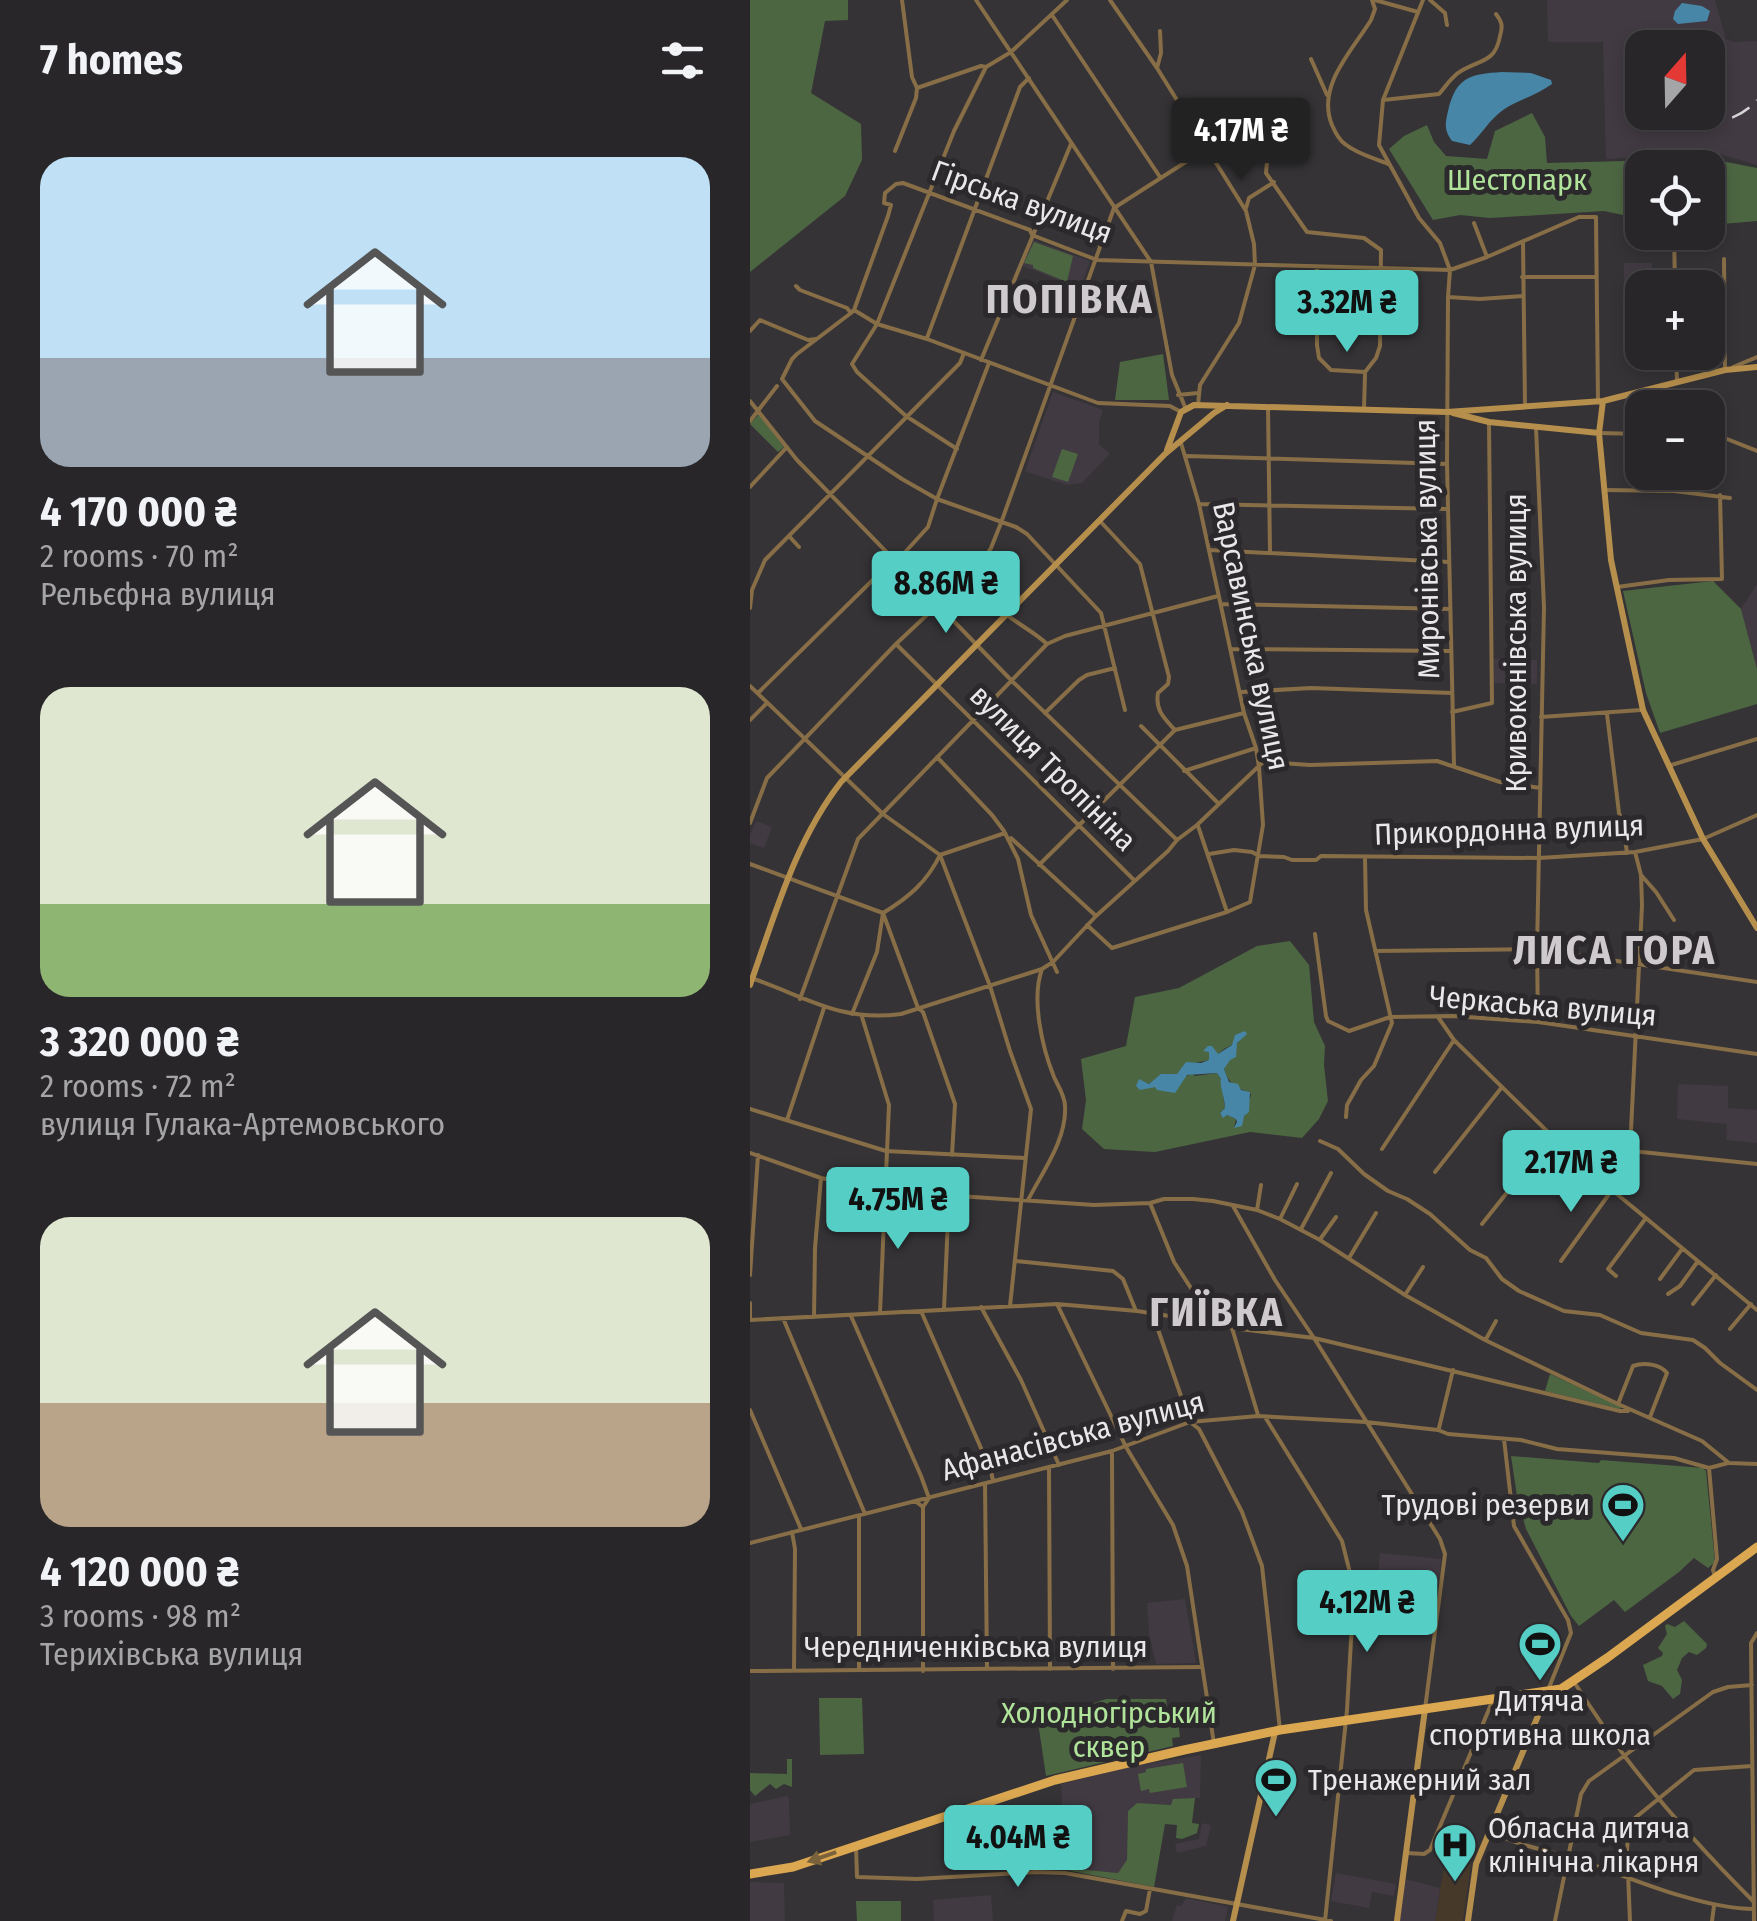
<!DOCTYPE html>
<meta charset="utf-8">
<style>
body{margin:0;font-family:"Fira Sans Condensed",sans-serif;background:#343234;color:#f1f3f6;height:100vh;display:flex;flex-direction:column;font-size:38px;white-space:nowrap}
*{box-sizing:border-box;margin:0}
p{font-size:32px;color:#a5a5a8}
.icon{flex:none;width:55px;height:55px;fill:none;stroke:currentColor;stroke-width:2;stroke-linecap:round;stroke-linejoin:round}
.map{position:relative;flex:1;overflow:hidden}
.panel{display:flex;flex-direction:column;background:#282628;width:750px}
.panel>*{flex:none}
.needle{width:65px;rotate:20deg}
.buttons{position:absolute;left:875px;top:30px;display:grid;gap:20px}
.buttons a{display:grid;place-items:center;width:100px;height:100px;border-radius:20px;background:#282628;box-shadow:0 5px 15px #0003,0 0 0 2px #444345;font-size:50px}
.price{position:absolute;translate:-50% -85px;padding:0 22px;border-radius:10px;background:#55cec5;color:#111;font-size:32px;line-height:65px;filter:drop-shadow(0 2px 5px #0008)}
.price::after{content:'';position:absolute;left:50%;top:60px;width:30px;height:22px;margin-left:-15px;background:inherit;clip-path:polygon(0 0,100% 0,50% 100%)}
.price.active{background:#222;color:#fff}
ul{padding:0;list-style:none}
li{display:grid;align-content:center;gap:20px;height:530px;padding:0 40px}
li span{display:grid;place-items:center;height:310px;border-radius:30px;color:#555}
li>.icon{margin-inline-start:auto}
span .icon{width:180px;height:180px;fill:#fffc;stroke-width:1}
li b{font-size:42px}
h2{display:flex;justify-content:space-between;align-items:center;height:120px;padding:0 40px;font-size:42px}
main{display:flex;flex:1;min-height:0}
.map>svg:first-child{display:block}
</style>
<main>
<section class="panel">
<h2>7 homes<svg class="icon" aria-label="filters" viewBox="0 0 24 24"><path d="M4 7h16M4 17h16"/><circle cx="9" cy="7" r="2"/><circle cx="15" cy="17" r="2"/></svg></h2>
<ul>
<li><span style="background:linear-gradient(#bfe0f5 65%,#9aa5b1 0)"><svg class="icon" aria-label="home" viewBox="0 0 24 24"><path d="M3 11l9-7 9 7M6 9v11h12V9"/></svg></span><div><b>4 170 000 ₴</b><p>2 rooms · 70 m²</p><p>Рельєфна вулиця</p></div></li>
<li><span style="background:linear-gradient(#dfe7d0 70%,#8fb573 0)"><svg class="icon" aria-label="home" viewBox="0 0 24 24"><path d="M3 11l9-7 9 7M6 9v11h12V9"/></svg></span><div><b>3 320 000 ₴</b><p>2 rooms · 72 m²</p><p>вулиця Гулака-Артемовського</p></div></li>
<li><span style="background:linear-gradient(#dfe7d0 60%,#b9a48a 0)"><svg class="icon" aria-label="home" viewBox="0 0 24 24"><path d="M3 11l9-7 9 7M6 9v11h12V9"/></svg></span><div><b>4 120 000 ₴</b><p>3 rooms · 98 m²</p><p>Терихівська вулиця</p></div></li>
</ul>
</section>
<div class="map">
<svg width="1007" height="1921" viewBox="0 0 1007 1921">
<rect width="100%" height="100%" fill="#353336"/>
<path fill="#423a42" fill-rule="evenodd" d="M 797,0 L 965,0 L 976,39 L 983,42 L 1007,41 L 1007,165 L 966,153 L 856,159 L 853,42 L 798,42 ZM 892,48 L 958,48 L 958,112 L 892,112 Z
M 283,240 L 340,261 L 330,289 L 271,265 Z
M 874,263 L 902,263 L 901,287 L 892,288 L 892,297 L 874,297 Z
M 303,392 L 353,410 L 349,422 L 349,444 L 360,454 L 332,483 L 317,485 L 275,471 Z
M 1007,584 L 1007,669 L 991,609 Z
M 744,659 L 787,660 L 787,684 L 744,683 Z
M 6,821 L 22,827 L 14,848 L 0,843 L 0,835 Z
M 928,1084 L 978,1086 L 978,1108 L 1007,1110 L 1007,1143 L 976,1140 L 977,1124 L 927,1119 Z
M 630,1553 L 691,1559 L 689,1584 L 664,1582 L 662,1598 L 626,1595 Z
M 435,1599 L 446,1663 L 406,1664 L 399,1634 L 397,1603 Z
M 451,1755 L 450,1798 L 424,1799 L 422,1805 L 387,1803 L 378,1811 L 377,1861 L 368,1873 L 327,1869 L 327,1849 L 314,1849 L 311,1784 L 372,1768 Z
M 37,1796 L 39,1799 L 40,1835 L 0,1842 L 0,1804 Z
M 452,1823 L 461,1825 L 456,1846 L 427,1853 L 425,1844 L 449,1839 Z
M 586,1873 L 646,1884 L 644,1896 L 622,1892 L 619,1908 L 581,1901 Z
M 655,1879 L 690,1888 L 685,1921 L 649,1921 Z
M 0,1882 L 34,1883 L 35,1921 L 0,1921 Z
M 241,1895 L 243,1921 L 184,1921 L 183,1900 Z
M 436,1898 L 478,1907 L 475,1921 L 422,1921 L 427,1905 L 431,1906 Z"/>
<path fill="#46392a" d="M 698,1843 L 723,1849 L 713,1921 L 685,1921 Z"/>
<path fill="#4d6642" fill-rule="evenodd" d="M 0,0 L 98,0 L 98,20 L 75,21 L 61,93 L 111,124 L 112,160 L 95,196 L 0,272 Z
M 782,113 L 795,137 L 797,163 L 875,161 L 918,156 L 961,159 L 1007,168 L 1007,221 L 972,224 L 958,228 L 958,168 L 892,168 L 892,219 L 854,211 L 740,218 L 710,215 L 683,220 L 639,149 L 654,136 L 677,125 L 684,142 L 696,156 L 737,159 L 745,131 Z
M 284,242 L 323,256 L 317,282 L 283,268 L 283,265 L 274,263 Z
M 413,354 L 419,400 L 365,400 L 370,362 Z
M 9,414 L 34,447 L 28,452 L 0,424 Z
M 312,449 L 328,454 L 318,482 L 302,477 Z
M 963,581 L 991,609 L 1007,669 L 1007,704 L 910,733 L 896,693 L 873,591 Z
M 540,941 L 559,965 L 564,1022 L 575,1046 L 574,1065 L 578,1101 L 569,1119 L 552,1138 L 500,1132 L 405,1152 L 354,1149 L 332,1129 L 336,1100 L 331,1059 L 376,1046 L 385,997 L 429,988 L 507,946 ZM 491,1040 L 487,1043 L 474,1068 C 477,1082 486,1089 500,1092 L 501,1096 L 484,1128 L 486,1119 L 477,1115 L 473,1117 L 470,1113 L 475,1108 L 471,1079 L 467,1073 L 445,1076 L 442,1074 C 423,1080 406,1092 389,1080 L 399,1084 L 406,1079 L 427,1074 L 439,1064 L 460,1060 L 459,1052 L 454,1051 L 467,1053 L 467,1055 L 474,1049 Z
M 800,1374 L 872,1407 L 870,1409 L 795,1391 Z
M 761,1456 L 849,1463 L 851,1460 L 953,1468 L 956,1471 L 965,1562 L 958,1568 L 944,1558 L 929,1572 L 875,1612 L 864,1600 L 829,1626 L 821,1616 L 776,1529 L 767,1496 Z
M 934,1621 L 957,1644 L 956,1648 L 947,1655 L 939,1652 L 932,1658 L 927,1670 L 932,1680 L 930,1694 L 923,1699 L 912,1686 L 898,1681 L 893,1665 L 912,1656 L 913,1653 L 908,1648 L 917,1634 L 915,1626 L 917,1624 L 925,1627 Z
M 69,1698 L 112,1698 L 114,1754 L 70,1755 Z
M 356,1699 L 416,1699 L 418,1713 L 427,1712 L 430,1737 L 422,1738 L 423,1746 L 296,1776 L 288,1722 Z
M 37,1759 L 42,1759 L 42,1787 L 34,1784 L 26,1789 L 20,1784 L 5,1796 L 0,1790 L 0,1773 L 37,1774 Z
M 433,1763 L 437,1787 L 400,1793 L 399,1789 L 391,1791 L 388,1774 L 396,1772 L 396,1769 Z
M 445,1798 L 442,1823 L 449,1824 L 447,1833 L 432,1839 L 426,1838 L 427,1825 L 415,1824 L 404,1887 L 321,1871 L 317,1867 L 323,1858 L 327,1858 L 327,1869 L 368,1873 L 377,1860 L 378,1811 L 387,1803 L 421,1805 L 423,1799 Z
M 106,1901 L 151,1901 L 151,1921 L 107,1921 Z"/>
<path fill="#4786a7" d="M 932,3 L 952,6 L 960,11 L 957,21 L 928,24 L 923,19 L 925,11 Z
M 752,72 L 781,73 L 801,80 L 802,84 C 787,95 768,100 753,110 C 739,120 732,134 720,145 L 702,141 C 694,130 695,124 698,111 C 706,77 720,74 752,72 Z
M 495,1031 L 497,1034 L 487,1043 L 486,1057 L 480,1060 L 474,1069 L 479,1082 L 488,1084 L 491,1090 L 500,1092 L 499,1112 L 494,1116 L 492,1126 L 484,1128 L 487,1122 L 486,1119 L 477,1115 L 473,1118 L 470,1113 L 475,1108 C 475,1098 469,1085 471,1079 L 467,1073 L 437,1075 L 425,1093 L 407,1090 L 405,1087 L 390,1090 L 386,1086 L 389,1079 L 399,1084 L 411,1074 L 427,1074 L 436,1062 L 451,1063 L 459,1060 L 459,1052 L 453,1051 L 458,1046 L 462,1046 L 468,1054 L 482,1045 L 485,1035 Z"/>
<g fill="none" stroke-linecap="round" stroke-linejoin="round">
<path stroke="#876e47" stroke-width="4" d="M 226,0 L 401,262 L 422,375 L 435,407
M 360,0 L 407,68 L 496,211 L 504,244 L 505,265 L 489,323 L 450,385 L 448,405
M 622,0 L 625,9 L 621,20 C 602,51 566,86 582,125 C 585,132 589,140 595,144 C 607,154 624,158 638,164
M 625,0 L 668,12
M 673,0 L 633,100 L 629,145 L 669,218 L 690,243 L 700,270 L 698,297 L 697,464 L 704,765
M 680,0 L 695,13 L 697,25
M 302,15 L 410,177
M 561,59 L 577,95
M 407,68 L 411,53 L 410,31
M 167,88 L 231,66 L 236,67
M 633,100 L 689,94 C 696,86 702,76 711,71 C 731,59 745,63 750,36 C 753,26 752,22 746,14
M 145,151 L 166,98 L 167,88 L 162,77 L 152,0
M 518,151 L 516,173 L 557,232 L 614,238 L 631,250 L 630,346 L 626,358 L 615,372 L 581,370 L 569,358 L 567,345 L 567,267
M 496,208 L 499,198 L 524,182
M 724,223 L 737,257
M 924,232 L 925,288
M 773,242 L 775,405
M 974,259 L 975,369
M 772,277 L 845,277
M 46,286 L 50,290 L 97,308 L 101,313 L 104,310 L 127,324 L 177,339 L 348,403 L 420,406 L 431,412
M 698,297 L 730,299 L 773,296
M 104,310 L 138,216 L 141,205 L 134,203 L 135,193 L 146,184 L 153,183 L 280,230 L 282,235 L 347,260 L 700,270 L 737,257 L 829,217 L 846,217 L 848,401
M 101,313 L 47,354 L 42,359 L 32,379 L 65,421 L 152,479 L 187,499 L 266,527 L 277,534 L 351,613 L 375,710
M 0,331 L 10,320 L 58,340 L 66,339
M 177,338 L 270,87 L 279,78
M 926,352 L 927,382
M 231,360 L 321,144
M 983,367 L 1007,357
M 428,395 L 448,393
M 0,401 L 47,460 L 261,680 L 427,840
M 518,407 L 520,552
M 614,409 L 615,374
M 0,421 L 27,386
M 786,428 L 794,607 L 787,949 L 788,1022
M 849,433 L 892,434
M 958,436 L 977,439 L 1007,451
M 207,449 L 156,416 L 107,372 L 102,364 L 127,324 L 204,131 L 236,67 L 261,52 L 317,0
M 437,456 L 697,464
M 0,487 L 37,447
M 854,490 L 924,491 L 980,498
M 449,504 L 698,509
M 350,521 L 390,564 L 419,677 L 418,684 L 408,693 C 405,710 414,718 425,730
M 39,536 L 49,547
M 459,550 L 699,562
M 148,560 L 178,527 L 187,499 L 239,363
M 232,566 L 238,570 L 253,599 L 253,605
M 867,587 L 919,580 L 972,579 L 970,495
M 472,604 L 700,609
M 0,608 L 2,590 L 15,560 L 210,363 L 214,353
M 257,615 C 271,626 284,632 297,644
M 146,644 L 384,880
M 481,649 L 701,651
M 0,686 L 133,814 L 190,855 L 240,986 L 260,1051 L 281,1109 L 260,1306
M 492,692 L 561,688 L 702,693
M 8,693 L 143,560
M 702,712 L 742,703 L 739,424
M 295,713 L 329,680 L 337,675 L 365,668
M 857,714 L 869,813 L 873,824 L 877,853
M 791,717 L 891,710
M 0,720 L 17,703
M 391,726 L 469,804
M 187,757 L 242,815 L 254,831
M 918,766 L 1007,739
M 434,771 L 506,748
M 0,823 L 17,778 L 146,644 L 230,565 L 241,548 L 251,523 L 364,208 L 456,149
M 448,826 L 477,912
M 261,838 L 346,916
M 459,854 L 484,850 L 502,852 L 509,856 L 534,857 L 542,860 L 566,860 L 571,856 L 789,858 L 885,852 L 953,839 L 1007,815
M 0,864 L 133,913 L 168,1008 L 173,1012 L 205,1104 L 202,1155
M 289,865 L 425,730 L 494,713
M 891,875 L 906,892 L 924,920
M 337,925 L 362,948 L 477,912 L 500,902 L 513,825 L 509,767 L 506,748 L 494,713 L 449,504 L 431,443
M 565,934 L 576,1016 L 578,1021 L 599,1031 L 640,1017 L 703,1016 L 788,1022 L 1007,1054
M 625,951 L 787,949 L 1007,982
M 4,979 C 58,998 91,1022 151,1014 L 292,969 L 303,962 L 346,916 L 418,851 L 427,840 L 447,825 L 512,763 L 516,762 L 560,765 L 687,761 L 750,782 L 790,788
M 50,999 L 108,839 L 297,644 L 315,636 L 468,596
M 102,1014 L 127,952 L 133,913 C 158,898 177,882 190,855 L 255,833 L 268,859 L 281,915 L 307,972
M 112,1017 L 139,1105 L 130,1313
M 688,1017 L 704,1040 L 802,1136 L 862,1190 L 1007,1310
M 0,1109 L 136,1151 L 274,1158
M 596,1117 L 597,1105 L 611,1080 L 624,1066 L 642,1023 L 616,910 L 615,858
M 37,1120 L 74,1008
M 570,1141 L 588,1149 L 614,1174 L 638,1191 L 657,1199 L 680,1214 L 720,1250 L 736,1258 L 752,1279 L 769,1291 L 814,1311 L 850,1315 L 891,1333 L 943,1340 L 955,1348 L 970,1363 L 1007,1390
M 632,1149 L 704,1040
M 882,1151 L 1007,1164
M 0,1153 L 71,1178 L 134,1191 L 344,1205 L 400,1203 L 414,1199 L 443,1199 L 463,1201 L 507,1210 L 530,1219 L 570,1240 L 655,1295 L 735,1340 L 868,1404 L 952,1441 L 979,1463 L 1007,1464
M 685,1172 L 752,1087
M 278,1200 C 293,1171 317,1139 315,1106 C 315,1096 308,1086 304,1077 C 292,1047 281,999 292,969
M 400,1203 L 424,1262 L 463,1322
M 483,1206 L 525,1280 L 564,1338 L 690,1539 L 695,1554 L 675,1709
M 507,1210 L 511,1185
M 530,1219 L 547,1184
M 732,1224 L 802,1136
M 551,1229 L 581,1173
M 571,1238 L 586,1217
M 599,1258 L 626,1213
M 266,1261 L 363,1271 L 373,1279 L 386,1311
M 811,1261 L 862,1190 L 880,1151 L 892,905 L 891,875 L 885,852
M 0,1275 L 8,1155
M 866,1276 L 858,1269 L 896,1218
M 910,1279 L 932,1249
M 918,1294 L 930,1286 L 948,1261
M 655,1295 L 673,1267
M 0,1303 L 0,1319
M 943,1304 L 966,1275
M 308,1306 L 376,1447 L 423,1525 L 437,1566 L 464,1744
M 231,1307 L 271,1380 L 309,1465
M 194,1310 L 199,1196
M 171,1311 L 241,1471 L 243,1481
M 403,1315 L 440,1422 L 449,1429 L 492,1512 L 512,1566 L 530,1730
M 101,1316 L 171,1476 L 179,1498 L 173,1507
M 64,1317 L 65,1248 L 71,1178
M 33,1318 L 115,1514
M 0,1320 L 307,1304 L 387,1311 L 464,1323 L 482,1328 L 564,1338 L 870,1411 L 878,1411
M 482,1328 L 508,1415
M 980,1329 L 1001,1304
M 736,1339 L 746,1321
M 868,1404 L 883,1366 C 894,1362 910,1364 917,1373 L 900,1417
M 0,1410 L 51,1529
M 515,1417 L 592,1541 L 604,1589 L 597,1710 L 575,1921
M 689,1428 L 703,1370
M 754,1439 L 764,1526 L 818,1620 L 821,1633 L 798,1690
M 362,1454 L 363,1669
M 959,1468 L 967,1559 L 963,1570 L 965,1576
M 299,1469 L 300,1669
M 235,1484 L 237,1669
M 165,1501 L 173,1507 L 173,1671
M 109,1516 L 109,1670
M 42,1532 L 45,1549 L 44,1671
M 0,1543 L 362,1451 L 440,1422 L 508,1416 L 616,1422 L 688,1430 L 698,1434 L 771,1440 L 807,1449 L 924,1458 L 959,1468 L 978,1463
M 0,1671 L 450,1667
M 824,1682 C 841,1708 858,1734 876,1758 C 915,1809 959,1857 1004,1902
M 739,1830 C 771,1849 807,1851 841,1864 C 887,1881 955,1909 1004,1909
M 106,1846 L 107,1877 L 167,1879 L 285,1872 L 315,1873 L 581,1921
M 657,1853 L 674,1854 L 680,1850 L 742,1702
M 372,1921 L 376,1911 L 390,1914 L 396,1911 L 400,1889
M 805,1921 L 831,1794 L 839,1781 L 963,1692 L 978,1687 L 1002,1685
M 880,1921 L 877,1849 L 880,1822 L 944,1770 L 1002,1766
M 962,1921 L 964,1906
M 1004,1921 L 1001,1643 L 1007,1633"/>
<path stroke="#b68f4d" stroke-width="6" d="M 853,401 L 849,433 L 861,560 L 893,710 L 953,839 L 1007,928
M 703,413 L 739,422 L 849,433
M 417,450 L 431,412 L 444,405 L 697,412 L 853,401 L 975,370 L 1007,367
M 0,985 C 25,915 45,841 91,782 L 415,454 L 464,413 L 477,405
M 483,1921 L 525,1732
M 647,1921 L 675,1709
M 718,1921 L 726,1864 L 798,1692"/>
<path stroke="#dba750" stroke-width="9" d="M 0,1874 L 43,1867 L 305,1780 L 434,1750 L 530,1730 L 811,1689 L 857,1658 L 1007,1547"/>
<path stroke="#d7d5d7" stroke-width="2.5" stroke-dasharray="20 10" stroke-linecap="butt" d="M 893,125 C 930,124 980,132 1007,100"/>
</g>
<defs><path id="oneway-solid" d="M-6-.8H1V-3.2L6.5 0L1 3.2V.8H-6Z" transform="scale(2.5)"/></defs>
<use fill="#7a623c" href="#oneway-solid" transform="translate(72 1857) rotate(161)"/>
<defs>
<symbol id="stadium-pin" viewBox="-11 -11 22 30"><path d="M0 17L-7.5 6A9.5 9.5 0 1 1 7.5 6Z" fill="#55cec5" stroke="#2b292c"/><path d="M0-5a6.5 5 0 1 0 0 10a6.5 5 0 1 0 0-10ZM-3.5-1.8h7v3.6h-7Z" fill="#111"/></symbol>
<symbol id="hospital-pin" viewBox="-11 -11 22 30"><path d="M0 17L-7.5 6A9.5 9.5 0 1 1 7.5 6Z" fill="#55cec5" stroke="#2b292c"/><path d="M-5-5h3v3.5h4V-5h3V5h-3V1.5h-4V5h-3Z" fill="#111"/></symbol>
</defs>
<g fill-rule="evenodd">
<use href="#stadium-pin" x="848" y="1480" width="50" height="68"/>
<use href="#stadium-pin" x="765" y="1619" width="50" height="68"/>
<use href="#stadium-pin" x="501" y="1755" width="50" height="68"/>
<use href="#hospital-pin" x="680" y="1820" width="50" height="68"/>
</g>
<g text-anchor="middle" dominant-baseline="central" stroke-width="10" stroke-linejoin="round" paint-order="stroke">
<g font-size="30" fill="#b0e49a" stroke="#2b292c">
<text x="767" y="180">Шестопарк</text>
<text x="359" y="1713">Холодногірський<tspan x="359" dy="34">сквер</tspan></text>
</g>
<g font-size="30" fill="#e9e7e9" stroke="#2b292c">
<text transform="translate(272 202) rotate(20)">Гірська вулиця</text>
<text transform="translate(677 549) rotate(-91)">Миронівська вулиця</text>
<text transform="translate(501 636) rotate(78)">Варсавинська вулиця</text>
<text transform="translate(766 643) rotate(-90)">Кривоконівська вулиця</text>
<text transform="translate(303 768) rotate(45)">вулиця Тропініна</text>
<text transform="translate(759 830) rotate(-2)">Прикордонна вулиця</text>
<text transform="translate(793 1006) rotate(5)">Черкаська вулиця</text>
<text transform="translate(323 1436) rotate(-15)">Афанасівська вулиця</text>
<text x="226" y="1647">Чередниченківська вулиця</text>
</g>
<g font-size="30" fill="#e9e7e9" stroke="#2b292c" text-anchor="start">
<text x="840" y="1505" text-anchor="end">Трудові резерви</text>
<text x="790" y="1701" text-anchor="middle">Дитяча<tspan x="790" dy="34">спортивна школа</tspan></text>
<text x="558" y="1780">Тренажерний зал</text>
<text x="738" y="1828">Обласна дитяча<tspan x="738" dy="34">клінічна лікарня</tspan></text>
</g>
<g font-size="40" font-weight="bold" letter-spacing="2.5" fill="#cecace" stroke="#2b292c">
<text x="320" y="300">ПОПІВКА</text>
<text x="865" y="951">ЛИСА ГОРА</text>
<text x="467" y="1313">ГИЇВКА</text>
</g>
</g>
</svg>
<div class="buttons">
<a><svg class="needle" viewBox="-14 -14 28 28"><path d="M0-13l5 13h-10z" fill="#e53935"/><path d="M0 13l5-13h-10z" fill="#a5a5a8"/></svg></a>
<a><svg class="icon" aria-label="locate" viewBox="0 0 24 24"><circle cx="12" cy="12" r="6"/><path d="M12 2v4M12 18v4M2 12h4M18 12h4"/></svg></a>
<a>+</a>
<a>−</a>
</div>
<b class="price active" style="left:491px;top:183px">4.17M ₴</b>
<b class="price" style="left:597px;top:355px">3.32M ₴</b>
<b class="price" style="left:196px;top:636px">8.86M ₴</b>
<b class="price" style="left:821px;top:1215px">2.17M ₴</b>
<b class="price" style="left:148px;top:1252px">4.75M ₴</b>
<b class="price" style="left:617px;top:1655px">4.12M ₴</b>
<b class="price" style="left:268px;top:1890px">4.04M ₴</b>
</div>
</main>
